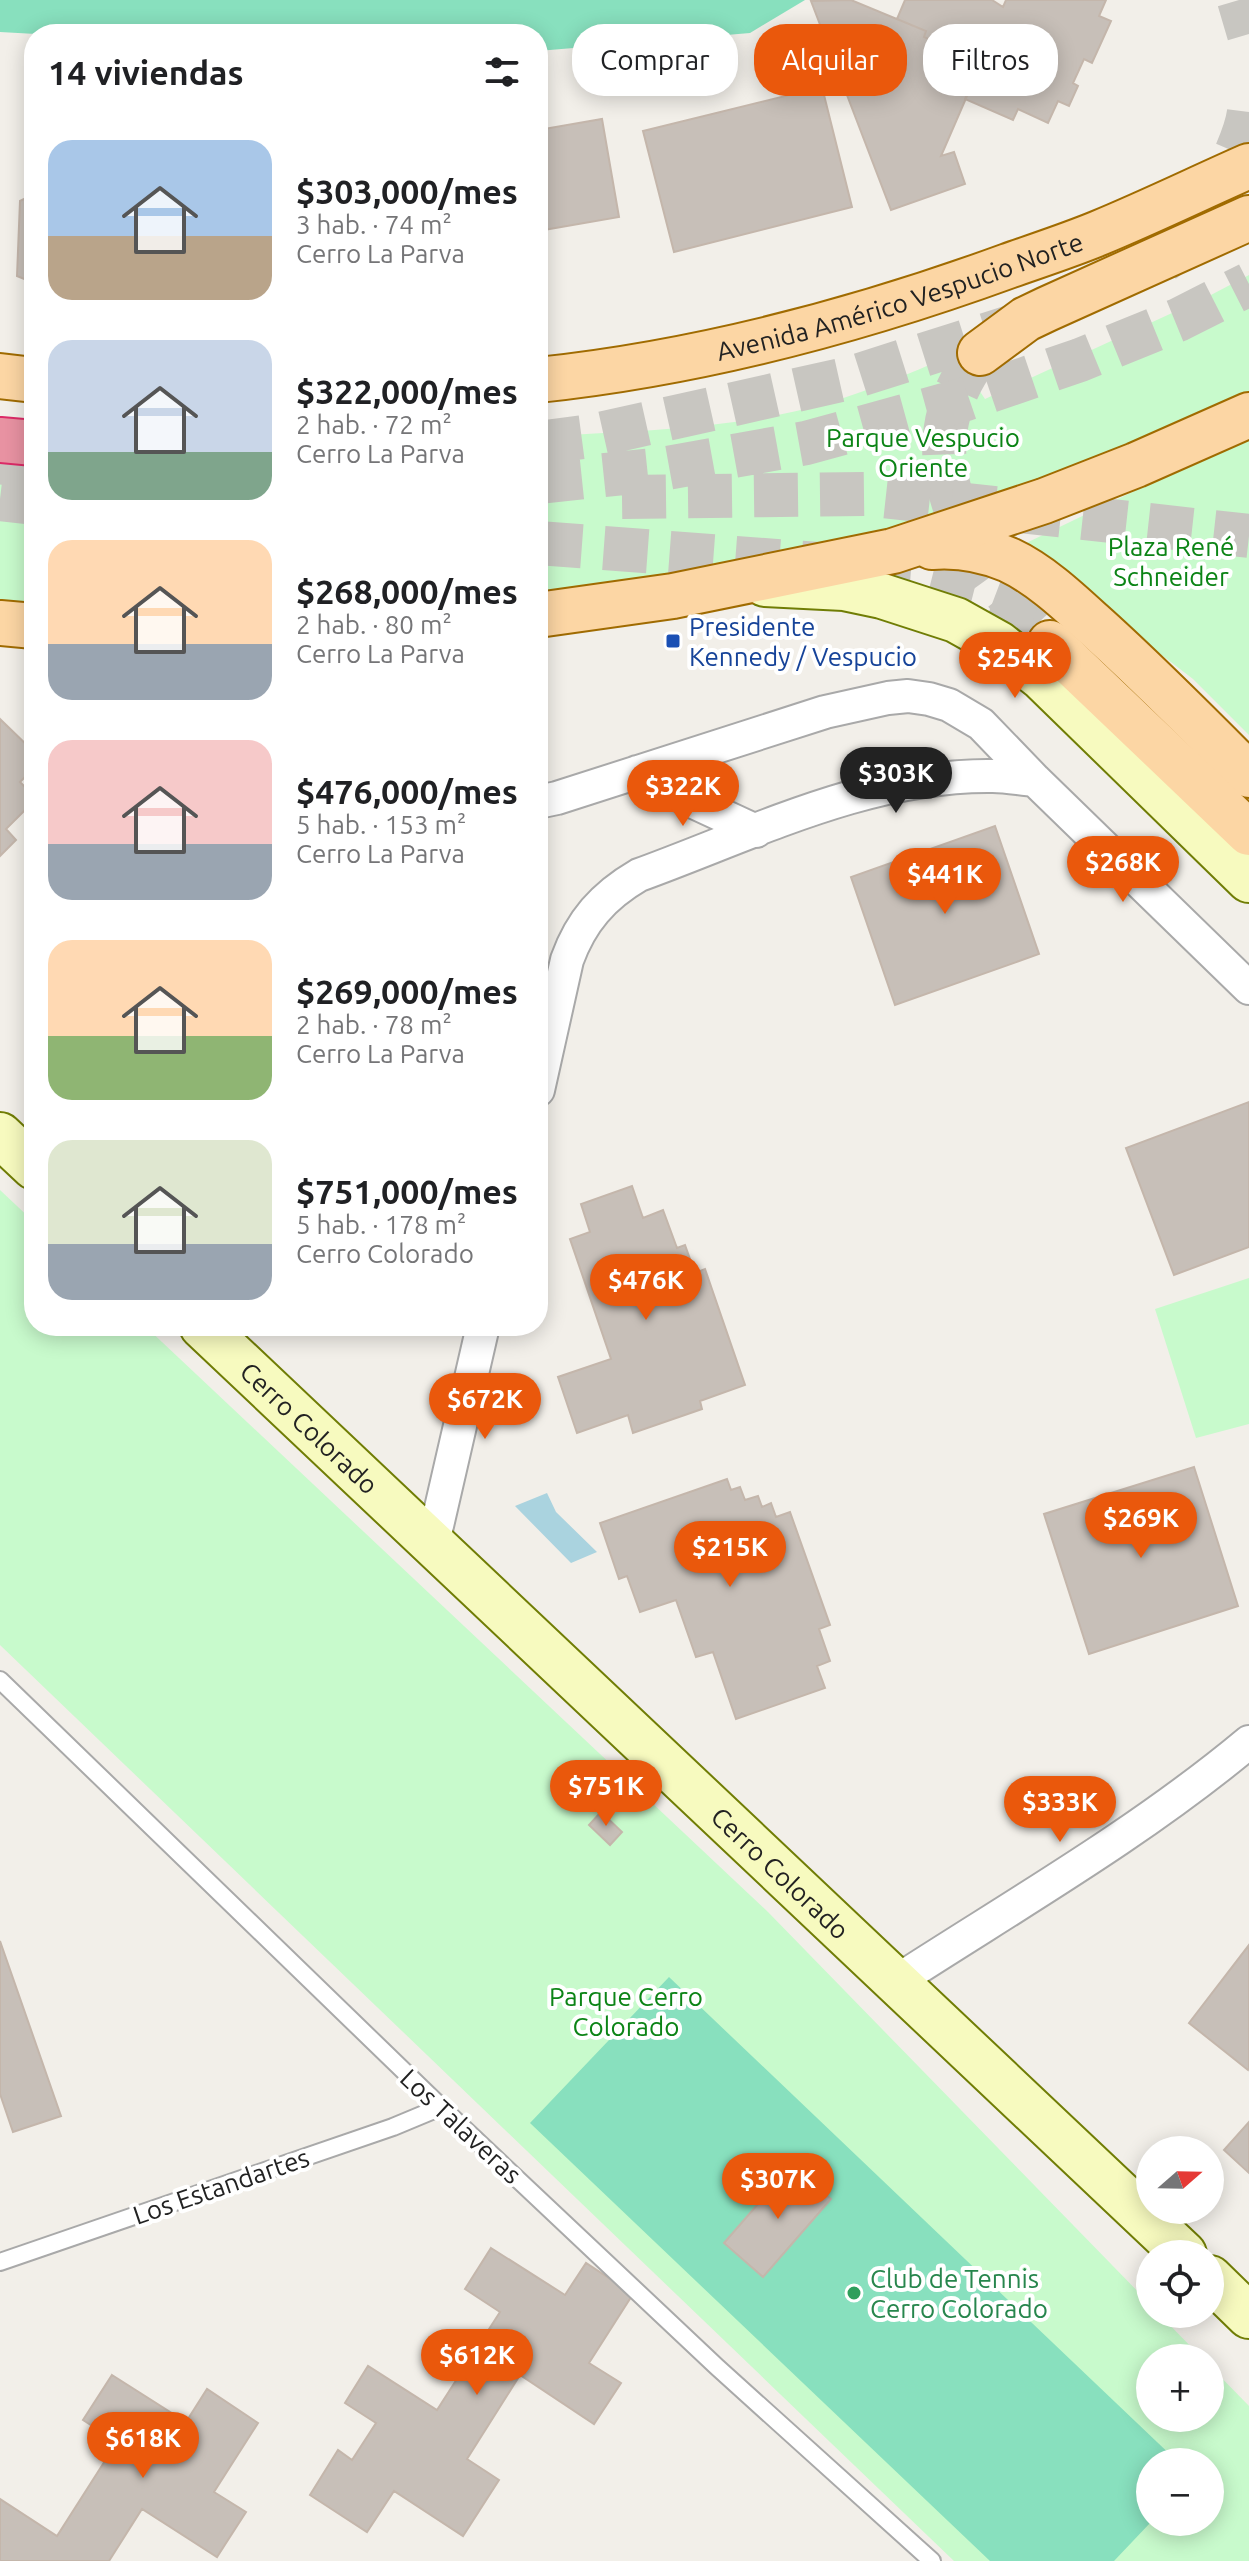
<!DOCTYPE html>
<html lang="es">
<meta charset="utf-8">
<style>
body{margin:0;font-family:Ubuntu,sans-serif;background:#f6f6f6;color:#202124;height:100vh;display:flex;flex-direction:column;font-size:30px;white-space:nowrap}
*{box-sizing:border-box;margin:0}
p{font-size:26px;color:#757577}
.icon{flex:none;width:44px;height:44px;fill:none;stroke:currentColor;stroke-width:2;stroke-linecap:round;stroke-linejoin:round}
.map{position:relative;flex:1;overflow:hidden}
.drawer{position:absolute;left:24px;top:24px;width:524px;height:1312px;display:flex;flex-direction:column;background:#fff;border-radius:32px;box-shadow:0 4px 20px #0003}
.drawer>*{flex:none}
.hud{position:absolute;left:572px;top:24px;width:556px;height:72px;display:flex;gap:16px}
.needle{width:52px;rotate:70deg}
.buttons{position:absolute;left:1136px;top:2136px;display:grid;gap:16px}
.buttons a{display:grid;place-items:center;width:88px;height:88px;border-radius:50%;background:#fff;box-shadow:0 4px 20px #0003;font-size:40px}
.price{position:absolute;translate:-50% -68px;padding:0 18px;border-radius:28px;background:#ea580c;color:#fff;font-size:26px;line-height:52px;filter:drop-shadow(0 2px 4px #0008)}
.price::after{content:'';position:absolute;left:50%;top:48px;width:24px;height:18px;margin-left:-12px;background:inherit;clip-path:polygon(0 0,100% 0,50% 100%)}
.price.on{background:#222;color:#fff}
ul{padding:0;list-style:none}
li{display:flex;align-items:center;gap:24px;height:200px;padding:0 24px}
li span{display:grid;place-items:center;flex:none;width:224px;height:160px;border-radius:24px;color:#555}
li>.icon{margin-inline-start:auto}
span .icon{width:96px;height:96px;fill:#fffc;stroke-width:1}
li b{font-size:34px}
h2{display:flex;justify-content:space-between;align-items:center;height:96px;padding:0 24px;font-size:34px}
.chip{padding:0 28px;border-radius:32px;background:#fff;box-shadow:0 4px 20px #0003;font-size:28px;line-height:72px}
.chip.on{background:#ea580c;color:#fff}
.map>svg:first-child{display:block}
</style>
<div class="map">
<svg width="1249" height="2561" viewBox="0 0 1249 2561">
<rect width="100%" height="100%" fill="#f2efe9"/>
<path fill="#c8facc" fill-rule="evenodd" d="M 1249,275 L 1249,397 L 1060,488 L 769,567 L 538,592 L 538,437 C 627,431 719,430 805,409 C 857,396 906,375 955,354 L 985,399 L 1209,296 Z
M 1249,436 L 1249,735 L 1193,679 L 1020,546 Z
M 0,474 L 34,481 L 34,606 L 0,602 Z
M 0,1190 L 34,1222 L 34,1326 L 145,1326 L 768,1912 L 1150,2304 L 1150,2314 L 1159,2314 L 1202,2358 L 1150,2358 L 1150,2418 L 1210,2418 L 1210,2366 L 1249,2406 L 1249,2561 L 954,2561 L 0,1645 ZM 1150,2462 L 1210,2462 L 1210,2522 L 1150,2522 Z
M 1249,1278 L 1249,1424 L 1196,1438 L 1155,1309 Z"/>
<path fill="#88e0be" d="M 0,0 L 805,0 L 750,33 L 538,51 L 538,34 L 36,34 L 0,32 Z
M 669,1977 L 1178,2462 L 1150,2462 L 1151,2522 L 1114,2561 L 990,2561 L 530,2123 Z"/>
<path fill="#aad3df" d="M 547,1493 L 556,1512 L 597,1552 L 571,1563 L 515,1506 Z"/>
<path fill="#c7bfb8" stroke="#c4b6ab" stroke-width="2" d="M 851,0 L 926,31 L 924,37 L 945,46 L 943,50 L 963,59 L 976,29 L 993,36 L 941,156 L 954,152 L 965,184 L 891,210 L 811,1 Z
M 905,0 L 992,0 L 1003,7 L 1006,0 L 1106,0 L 1099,16 L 1111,21 L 1092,63 L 1084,59 L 1073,83 L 1078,86 L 1069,106 L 1058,101 L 1048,123 L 1018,109 L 1013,120 L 965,99 L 993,36 L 976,29 L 963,59 L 943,50 L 945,46 L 924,37 L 926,31 L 897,19 Z
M 822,87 L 852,207 L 674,252 L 643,131 Z
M 602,119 L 619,217 L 538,231 L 538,130 Z
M 34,194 L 34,283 L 17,276 L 20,201 Z
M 0,719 L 34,752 L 34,768 L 20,782 L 34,796 L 34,801 L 6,829 L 16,840 L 0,856 Z
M 995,826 L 1039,954 L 895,1005 L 851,877 Z
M 1249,1102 L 1249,1247 L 1174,1275 L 1126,1148 Z
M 632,1186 L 643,1218 L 663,1210 L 677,1248 L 685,1245 L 695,1273 L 705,1269 L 745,1385 L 700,1401 L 702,1409 L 633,1433 L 628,1415 L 577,1433 L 558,1377 L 611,1359 L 570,1239 L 590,1232 L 581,1204 Z
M 1194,1467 L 1238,1606 L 1089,1654 L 1044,1514 Z
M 727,1479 L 731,1490 L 740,1487 L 745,1500 L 758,1496 L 762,1507 L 771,1503 L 776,1517 L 790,1512 L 830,1625 L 819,1629 L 830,1661 L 817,1666 L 825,1688 L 736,1719 L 713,1652 L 696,1657 L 676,1600 L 640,1612 L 627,1576 L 619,1579 L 600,1523 Z
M 601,1812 L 622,1832 L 610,1845 L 589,1825 Z
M 0,1941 L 61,2116 L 13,2132 L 0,2094 Z
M 1249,1945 L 1249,2068 L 1248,2070 L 1189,2023 Z
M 1249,2122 L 1249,2173 L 1224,2150 Z
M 792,2165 L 831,2199 L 763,2277 L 724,2243 Z
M 491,2248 L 565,2295 L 586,2263 L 633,2294 L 589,2363 L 621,2383 L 594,2424 L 520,2375 L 467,2459 L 499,2480 L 463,2536 L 394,2491 L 367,2532 L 310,2495 L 338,2450 L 352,2460 L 376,2423 L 345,2403 L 368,2366 L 437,2410 L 500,2312 L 465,2289 Z
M 112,2375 L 186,2422 L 207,2389 L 258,2423 L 214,2492 L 246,2512 L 217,2557 L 142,2509 L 109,2561 L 0,2561 L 0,2499 L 57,2536 L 117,2442 L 83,2420 Z"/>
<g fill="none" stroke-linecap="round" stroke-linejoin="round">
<path stroke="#c8c6c1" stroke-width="44" stroke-dasharray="44 22" stroke-linecap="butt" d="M 980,353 C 898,457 972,564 1050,643"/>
<path stroke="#c8c6c1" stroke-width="44" stroke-dasharray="44 22" stroke-linecap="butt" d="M 1239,0 L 1249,34
M 1163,261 C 1195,238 1244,151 1249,112
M 538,443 L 591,436 L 850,378 L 1017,325
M 0,462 L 34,469
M 538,482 L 662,469 L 806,443 L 966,399 L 1080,360 L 1178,320 L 1249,284
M 622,497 L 865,494 L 1249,536
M 0,499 L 34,503
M 538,543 L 911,571 L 990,591 L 1064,619 L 1102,640"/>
<defs>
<path id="lane" d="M 0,1680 L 441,2107 L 717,2367 L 932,2561
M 0,2262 L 393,2127 L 441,2107"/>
<path id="street" d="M 637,772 L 685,798 L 756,831
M 538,802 L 557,798 L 825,712 L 888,698 L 908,696 L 929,699 L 949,705 L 981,724 L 1035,780 L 1249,988
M 538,1090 L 567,960 C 581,921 603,896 639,875 C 752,834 869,774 993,776 C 1007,776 1021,779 1035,780
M 433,1543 L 483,1326
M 897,1981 C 1016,1904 1140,1833 1249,1742"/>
<g id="secondary">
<path d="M 765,584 L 844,588 L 882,596 L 956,620 L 999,644 L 1042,678 L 1249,880"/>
<path d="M 0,1135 L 34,1167"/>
<path id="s1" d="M 202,1326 L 1184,2254"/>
<path d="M 1210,2278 L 1249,2316"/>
</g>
<g id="primary">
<path d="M 980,353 L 1026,319 L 1047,309 L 1249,218"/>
<path d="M 0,376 L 34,380"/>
<path id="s2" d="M 538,380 C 699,363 857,321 1008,266 C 1039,255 1070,245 1099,233 C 1150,212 1199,188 1249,166"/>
<path d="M 932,547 C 959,545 983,549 1009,560 C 1039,574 1067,600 1091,622 C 1146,671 1197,723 1249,775"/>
<path d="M 538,615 L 673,596 L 893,551 L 1044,501 L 1136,465 L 1249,415"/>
<path d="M 0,623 L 34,626"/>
<path d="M 1050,643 L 1249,833"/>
</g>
<path id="highway" d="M 0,440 L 34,443"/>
</defs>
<use href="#lane" stroke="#a9a9a9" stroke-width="20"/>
<use href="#street" stroke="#a9a9a9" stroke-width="36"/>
<use href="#secondary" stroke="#707d05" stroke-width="48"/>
<use href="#primary" stroke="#a06b00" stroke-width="48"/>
<use href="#highway" stroke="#dc2a67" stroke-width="48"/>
<use href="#lane" stroke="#fff" stroke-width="16"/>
<use href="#street" stroke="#fff" stroke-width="32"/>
<use href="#secondary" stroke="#f7fabf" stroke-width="44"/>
<use href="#primary" stroke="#fcd6a4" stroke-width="44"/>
<use href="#highway" stroke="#e892a2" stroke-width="44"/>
</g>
<rect fill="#1a4fb4" stroke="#fff" stroke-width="3" x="665" y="633" width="16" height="16" rx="4"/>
<circle fill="#2e9e5b" stroke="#fff" stroke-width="3" cx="854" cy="2293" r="8"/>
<g text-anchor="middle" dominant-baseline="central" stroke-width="8" stroke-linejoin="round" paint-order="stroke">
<g font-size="26" fill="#222" stroke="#fff">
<text stroke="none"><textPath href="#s2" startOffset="372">Avenida Américo Vespucio Norte</textPath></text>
<text stroke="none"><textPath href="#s1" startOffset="148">Cerro Colorado</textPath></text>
<text stroke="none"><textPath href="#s1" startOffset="796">Cerro Colorado</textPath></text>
<text transform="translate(461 2126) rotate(43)">Los Talaveras</text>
<text transform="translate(221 2186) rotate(-19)">Los Estandartes</text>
</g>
<g font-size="26" fill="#0c8416" stroke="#fff">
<text x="923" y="437">Parque Vespucio<tspan x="923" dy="30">Oriente</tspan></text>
<text x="1171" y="546">Plaza René<tspan x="1171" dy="30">Schneider</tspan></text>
<text x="626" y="1996">Parque Cerro<tspan x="626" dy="30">Colorado</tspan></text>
</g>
<g font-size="26" fill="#164399" stroke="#fff" text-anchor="start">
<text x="689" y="626">Presidente<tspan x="689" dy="30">Kennedy / Vespucio</tspan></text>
</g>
<g font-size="26" fill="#27864d" stroke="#fff" text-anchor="start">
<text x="870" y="2278">Club de Tennis<tspan x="870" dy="30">Cerro Colorado</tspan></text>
</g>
</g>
</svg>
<div class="buttons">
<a><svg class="needle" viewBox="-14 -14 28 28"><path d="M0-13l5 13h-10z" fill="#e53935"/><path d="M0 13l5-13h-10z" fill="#757577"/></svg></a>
<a><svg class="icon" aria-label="locate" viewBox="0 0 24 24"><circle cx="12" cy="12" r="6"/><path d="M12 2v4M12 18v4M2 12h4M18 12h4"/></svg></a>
<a>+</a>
<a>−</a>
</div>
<b class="price" style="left:1015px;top:700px">$254K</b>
<b class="price on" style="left:896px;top:815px">$303K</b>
<b class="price" style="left:683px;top:828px">$322K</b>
<b class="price" style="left:1123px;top:904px">$268K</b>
<b class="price" style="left:945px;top:916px">$441K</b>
<b class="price" style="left:646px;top:1322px">$476K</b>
<b class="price" style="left:485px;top:1441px">$672K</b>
<b class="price" style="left:1141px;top:1560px">$269K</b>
<b class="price" style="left:730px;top:1589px">$215K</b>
<b class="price" style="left:606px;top:1828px">$751K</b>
<b class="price" style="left:1060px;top:1844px">$333K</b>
<b class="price" style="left:778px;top:2221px">$307K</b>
<b class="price" style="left:477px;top:2397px">$612K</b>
<b class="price" style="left:143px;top:2480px">$618K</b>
<div class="hud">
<a class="chip">Comprar</a>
<a class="chip on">Alquilar</a>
<a class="chip">Filtros</a>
</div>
<section class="drawer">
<h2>14 viviendas<svg class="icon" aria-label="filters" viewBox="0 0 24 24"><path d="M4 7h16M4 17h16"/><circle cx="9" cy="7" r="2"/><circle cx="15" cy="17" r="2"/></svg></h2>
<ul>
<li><span style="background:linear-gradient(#a9c7e8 60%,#b9a48a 0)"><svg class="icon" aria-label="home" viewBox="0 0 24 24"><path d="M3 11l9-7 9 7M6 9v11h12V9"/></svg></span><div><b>$303,000/mes</b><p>3 hab. · 74 m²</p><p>Cerro La Parva</p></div></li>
<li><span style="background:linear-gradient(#c9d6e8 70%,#7fa58c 0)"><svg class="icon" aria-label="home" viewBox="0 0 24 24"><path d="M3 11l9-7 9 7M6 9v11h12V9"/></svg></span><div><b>$322,000/mes</b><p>2 hab. · 72 m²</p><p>Cerro La Parva</p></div></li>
<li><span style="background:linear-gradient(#ffd9b3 65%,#9aa5b1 0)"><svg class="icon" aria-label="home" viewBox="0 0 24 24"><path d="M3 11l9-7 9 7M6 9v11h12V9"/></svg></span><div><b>$268,000/mes</b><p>2 hab. · 80 m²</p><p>Cerro La Parva</p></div></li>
<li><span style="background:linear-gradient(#f6c9c9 65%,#9aa5b1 0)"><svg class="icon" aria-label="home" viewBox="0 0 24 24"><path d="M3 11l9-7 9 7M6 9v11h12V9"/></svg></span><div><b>$476,000/mes</b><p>5 hab. · 153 m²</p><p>Cerro La Parva</p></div></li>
<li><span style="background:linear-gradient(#ffd9b3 60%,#8fb573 0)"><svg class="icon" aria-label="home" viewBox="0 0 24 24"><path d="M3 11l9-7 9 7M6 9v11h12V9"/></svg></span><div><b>$269,000/mes</b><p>2 hab. · 78 m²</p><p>Cerro La Parva</p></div></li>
<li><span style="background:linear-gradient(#dfe7d0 65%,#9aa5b1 0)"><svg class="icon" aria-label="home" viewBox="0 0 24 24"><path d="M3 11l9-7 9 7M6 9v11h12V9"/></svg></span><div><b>$751,000/mes</b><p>5 hab. · 178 m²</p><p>Cerro Colorado</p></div></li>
</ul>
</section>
</div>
